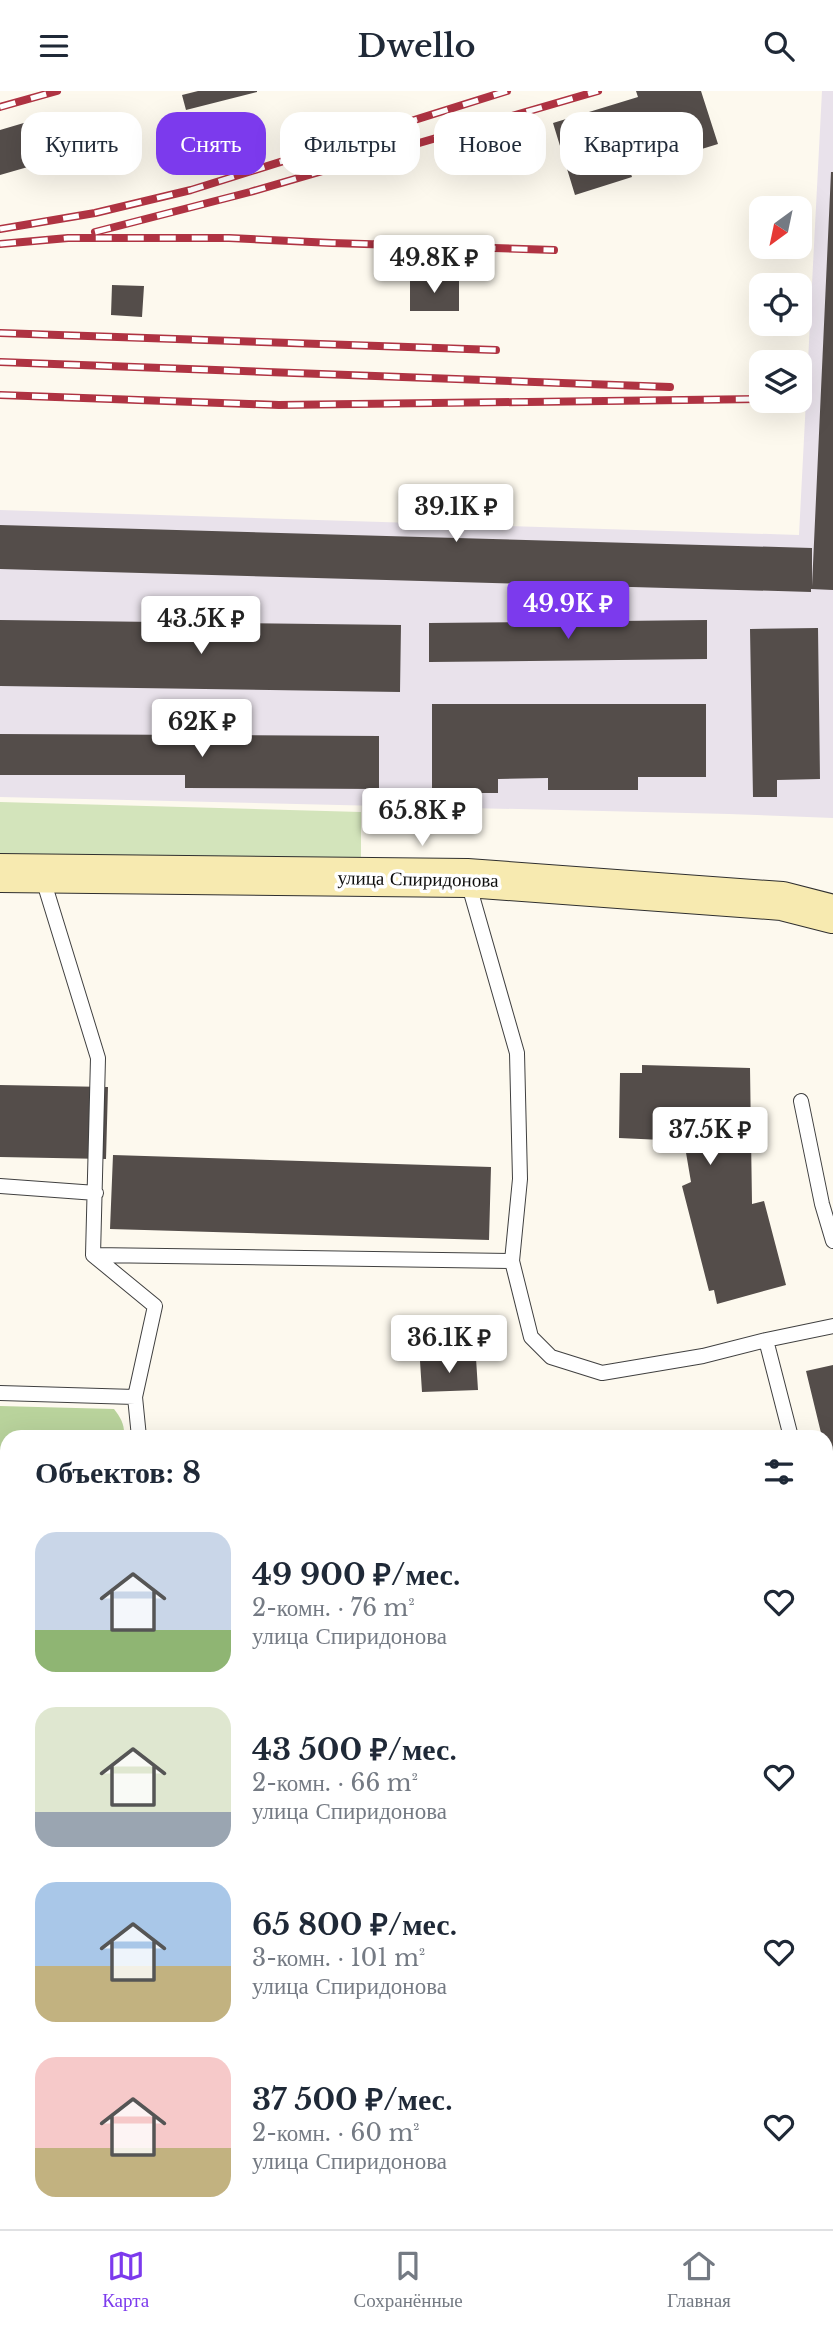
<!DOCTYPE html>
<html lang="ru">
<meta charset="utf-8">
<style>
body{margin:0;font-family:"Libre Baskerville",serif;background:#f6f6f7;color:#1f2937;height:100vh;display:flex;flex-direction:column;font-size:26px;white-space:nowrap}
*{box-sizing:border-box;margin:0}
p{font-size:23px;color:#747a83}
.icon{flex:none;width:38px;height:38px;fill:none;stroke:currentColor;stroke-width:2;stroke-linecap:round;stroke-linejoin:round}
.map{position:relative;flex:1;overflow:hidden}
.details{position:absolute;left:0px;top:1339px;width:833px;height:800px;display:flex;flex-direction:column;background:#fff;border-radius:21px 21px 0 0;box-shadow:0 7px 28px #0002}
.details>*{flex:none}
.top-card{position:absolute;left:21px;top:21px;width:791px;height:63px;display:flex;gap:14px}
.needle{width:46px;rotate:213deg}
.fabs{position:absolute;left:749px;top:105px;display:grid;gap:14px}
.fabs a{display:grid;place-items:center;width:63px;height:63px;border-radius:14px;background:#fff;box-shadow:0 7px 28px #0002;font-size:35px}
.price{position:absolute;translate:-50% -60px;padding:0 16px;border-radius:7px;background:#fff;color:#222;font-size:23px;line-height:46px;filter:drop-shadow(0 2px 4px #0008)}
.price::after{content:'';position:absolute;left:50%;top:42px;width:21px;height:16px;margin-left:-10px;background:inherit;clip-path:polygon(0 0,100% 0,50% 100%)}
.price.selected{background:#7c3aed;color:#fff}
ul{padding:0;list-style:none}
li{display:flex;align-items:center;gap:21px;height:175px;padding:0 35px}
li span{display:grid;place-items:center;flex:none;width:196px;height:140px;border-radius:21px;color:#555}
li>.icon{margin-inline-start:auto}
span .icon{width:84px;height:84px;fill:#fffc;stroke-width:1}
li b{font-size:30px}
h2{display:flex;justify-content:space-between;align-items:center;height:84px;padding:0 35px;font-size:30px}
.tag{padding:0 24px;border-radius:21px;background:#fff;box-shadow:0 7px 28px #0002;font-size:24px;line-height:63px}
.tag.selected{background:#7c3aed;color:#fff}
header{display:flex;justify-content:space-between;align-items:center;height:91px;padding:0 35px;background:#fff;font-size:32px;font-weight:600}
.menu{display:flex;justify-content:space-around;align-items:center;height:98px;border-top:2px solid #e0e1e3;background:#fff;font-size:19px;color:#747a83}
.menu a{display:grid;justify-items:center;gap:4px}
.menu .selected{color:#7c3aed}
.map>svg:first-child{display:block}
</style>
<header><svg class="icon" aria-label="menu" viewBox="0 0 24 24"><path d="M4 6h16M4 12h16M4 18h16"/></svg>Dwello<svg class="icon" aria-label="search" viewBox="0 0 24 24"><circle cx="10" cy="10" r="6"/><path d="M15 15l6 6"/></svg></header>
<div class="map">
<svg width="833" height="2138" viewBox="0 0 833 2138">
<rect width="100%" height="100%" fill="#fdf9ee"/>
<path fill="#e9e2eb" d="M 822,0 L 833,0 L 833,727 L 729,723 L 0,706 L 0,419 L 799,444 Z"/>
<path fill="#d3e4bb" d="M 0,711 L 361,721 L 361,781 L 0,789 Z"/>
<path fill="#b9d39c" d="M 0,1315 L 114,1318 C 121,1327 125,1334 124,1346 L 7,1346 L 7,1821 L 0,1831 Z"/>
<path fill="#544d4a" d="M 198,0 L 257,0 L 257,1 L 186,19 L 182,4 Z
M 636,0 L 701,0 L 718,53 L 630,80 L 632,86 L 575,104 L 553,32 L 638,6 Z
M 61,21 L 73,63 L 0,84 L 0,39 Z
M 831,81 L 833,81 L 833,499 L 811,498 L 811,501 L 0,478 L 0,434 L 812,457 L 812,495 Z
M 410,187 L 459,187 L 459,220 L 410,220 Z
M 112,194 L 144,195 L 142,226 L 111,224 Z
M 0,529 L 401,534 L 400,601 L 0,595 Z
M 707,529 L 707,568 L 429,571 L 429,532 Z
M 818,537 L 820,688 L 777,689 L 777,706 L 753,706 L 750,538 Z
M 432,613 L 706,613 L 706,686 L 638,686 L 638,699 L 548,699 L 548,687 L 498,688 L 498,702 L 432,702 Z
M 0,643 L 379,645 L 379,698 L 185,697 L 185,684 L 0,684 Z
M 642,974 L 750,977 L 752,1113 L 764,1110 L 786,1194 L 717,1213 L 714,1199 L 709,1200 L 682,1095 L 691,1091 L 684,1050 L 619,1047 L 620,982 L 642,982 Z
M 0,994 L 108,996 L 106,1068 L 0,1066 Z
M 113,1064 L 491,1076 L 489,1149 L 110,1138 Z
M 476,1267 L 478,1299 L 422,1301 L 420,1270 Z
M 833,1274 L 833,1389 L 832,1389 L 826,1363 L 826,1346 L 822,1346 L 806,1280 Z
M 826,1909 L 833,1909 L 833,1980 L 826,1979 Z
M 6,2132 L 77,2132 L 76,2138 L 6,2138 Z
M 156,2132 L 228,2133 L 228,2138 L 156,2138 Z"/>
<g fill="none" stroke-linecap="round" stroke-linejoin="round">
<defs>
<path id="lane" d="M 42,785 L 98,967 L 93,1164
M 468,791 L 517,962 L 520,1088 L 512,1170 L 531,1246 L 551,1266 L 602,1282 L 703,1265 L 766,1249 L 833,1235
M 801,1010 L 822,1113 L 833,1150
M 0,1095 L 96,1102
M 93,1164 L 512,1170
M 93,1164 L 155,1215 L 135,1306
M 766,1249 L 791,1346
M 0,1302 L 135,1306 L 139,1346
M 826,1484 L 833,1511
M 826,1863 L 833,1863"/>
<path id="street" d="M 0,2022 L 7,2022
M 826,2028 L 833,2028"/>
<path id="secondary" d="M 0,782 L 467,787 L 782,810 L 833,823"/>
</defs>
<use href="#lane" stroke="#404040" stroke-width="16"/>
<use href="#street" stroke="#404040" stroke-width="30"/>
<use href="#secondary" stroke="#2f2f2f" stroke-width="40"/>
<use href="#lane" stroke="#fff" stroke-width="14"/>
<use href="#street" stroke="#fff" stroke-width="28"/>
<use href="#secondary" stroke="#f7eab0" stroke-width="38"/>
<defs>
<path id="rail" d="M 0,16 L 57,0
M 0,138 L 95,122 L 191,99 L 507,0
M 95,141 L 250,101 L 598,0
M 0,153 L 68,147 L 229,147 L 332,152 L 554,159
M 0,242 L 496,259
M 0,271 L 670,296
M 0,304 L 279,314 L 760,308"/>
</defs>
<use href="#rail" stroke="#af3342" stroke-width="8"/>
<use href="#rail" stroke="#fff" stroke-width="5" stroke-dasharray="16" stroke-linecap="butt"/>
</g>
<g text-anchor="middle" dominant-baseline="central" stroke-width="7" stroke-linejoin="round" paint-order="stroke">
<g font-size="19" fill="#0d0d0d" stroke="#fff">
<text transform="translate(418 788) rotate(1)">улица Спиридонова</text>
</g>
</g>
</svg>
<div class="fabs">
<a><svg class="needle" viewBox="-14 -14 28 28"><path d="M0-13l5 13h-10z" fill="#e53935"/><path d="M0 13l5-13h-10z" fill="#747a83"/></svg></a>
<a><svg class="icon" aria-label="locate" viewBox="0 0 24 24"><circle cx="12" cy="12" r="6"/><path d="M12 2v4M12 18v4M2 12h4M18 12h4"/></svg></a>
<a><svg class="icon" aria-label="layers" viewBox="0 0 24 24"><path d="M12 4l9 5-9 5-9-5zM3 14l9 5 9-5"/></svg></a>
</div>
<b class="price" style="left:434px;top:204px">49.8K ₽</b>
<b class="price" style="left:456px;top:453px">39.1K ₽</b>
<b class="price selected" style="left:568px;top:550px">49.9K ₽</b>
<b class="price" style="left:201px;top:565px">43.5K ₽</b>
<b class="price" style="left:202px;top:668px">62K ₽</b>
<b class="price" style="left:422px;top:757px">65.8K ₽</b>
<b class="price" style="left:710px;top:1076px">37.5K ₽</b>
<b class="price" style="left:449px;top:1284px">36.1K ₽</b>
<div class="top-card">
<a class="tag">Купить</a>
<a class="tag selected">Снять</a>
<a class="tag">Фильтры</a>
<a class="tag">Новое</a>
<a class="tag">Квартира</a>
</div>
<section class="details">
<h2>Объектов: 8<svg class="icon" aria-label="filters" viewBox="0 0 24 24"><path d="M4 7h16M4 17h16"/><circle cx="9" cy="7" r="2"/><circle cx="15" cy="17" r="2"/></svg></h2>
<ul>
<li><span style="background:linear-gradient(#c9d6e8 70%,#8fb573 0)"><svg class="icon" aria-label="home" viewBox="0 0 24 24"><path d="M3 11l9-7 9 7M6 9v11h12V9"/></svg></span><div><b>49 900 ₽/мес.</b><p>2-комн. · 76 m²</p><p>улица Спиридонова</p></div><svg class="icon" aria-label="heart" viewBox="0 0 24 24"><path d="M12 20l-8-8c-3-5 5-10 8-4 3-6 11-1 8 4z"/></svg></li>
<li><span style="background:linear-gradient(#dfe7d0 75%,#9aa5b1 0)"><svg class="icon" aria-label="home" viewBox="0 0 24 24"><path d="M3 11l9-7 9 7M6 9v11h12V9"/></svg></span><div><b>43 500 ₽/мес.</b><p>2-комн. · 66 m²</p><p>улица Спиридонова</p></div><svg class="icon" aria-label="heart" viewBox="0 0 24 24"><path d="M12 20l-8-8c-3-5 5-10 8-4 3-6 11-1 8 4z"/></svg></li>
<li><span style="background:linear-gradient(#a9c7e8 60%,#c2b280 0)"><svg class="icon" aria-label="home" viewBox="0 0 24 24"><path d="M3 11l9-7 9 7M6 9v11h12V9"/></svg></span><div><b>65 800 ₽/мес.</b><p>3-комн. · 101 m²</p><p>улица Спиридонова</p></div><svg class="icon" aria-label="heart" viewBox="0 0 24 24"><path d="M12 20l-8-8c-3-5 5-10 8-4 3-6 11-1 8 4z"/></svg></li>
<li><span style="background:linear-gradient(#f6c9c9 65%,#c2b280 0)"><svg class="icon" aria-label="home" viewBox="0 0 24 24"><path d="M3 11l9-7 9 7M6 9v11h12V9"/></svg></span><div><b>37 500 ₽/мес.</b><p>2-комн. · 60 m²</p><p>улица Спиридонова</p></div><svg class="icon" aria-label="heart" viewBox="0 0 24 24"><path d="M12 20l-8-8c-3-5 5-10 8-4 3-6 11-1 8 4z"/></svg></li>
</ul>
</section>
</div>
<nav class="menu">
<a class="selected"><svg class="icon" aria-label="map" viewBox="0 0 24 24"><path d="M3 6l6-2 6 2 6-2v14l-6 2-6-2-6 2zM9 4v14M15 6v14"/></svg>Карта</a>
<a><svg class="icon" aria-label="saved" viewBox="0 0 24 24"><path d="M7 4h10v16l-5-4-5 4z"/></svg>Сохранённые</a>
<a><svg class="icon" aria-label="home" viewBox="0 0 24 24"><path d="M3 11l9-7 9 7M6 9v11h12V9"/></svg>Главная</a>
</nav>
